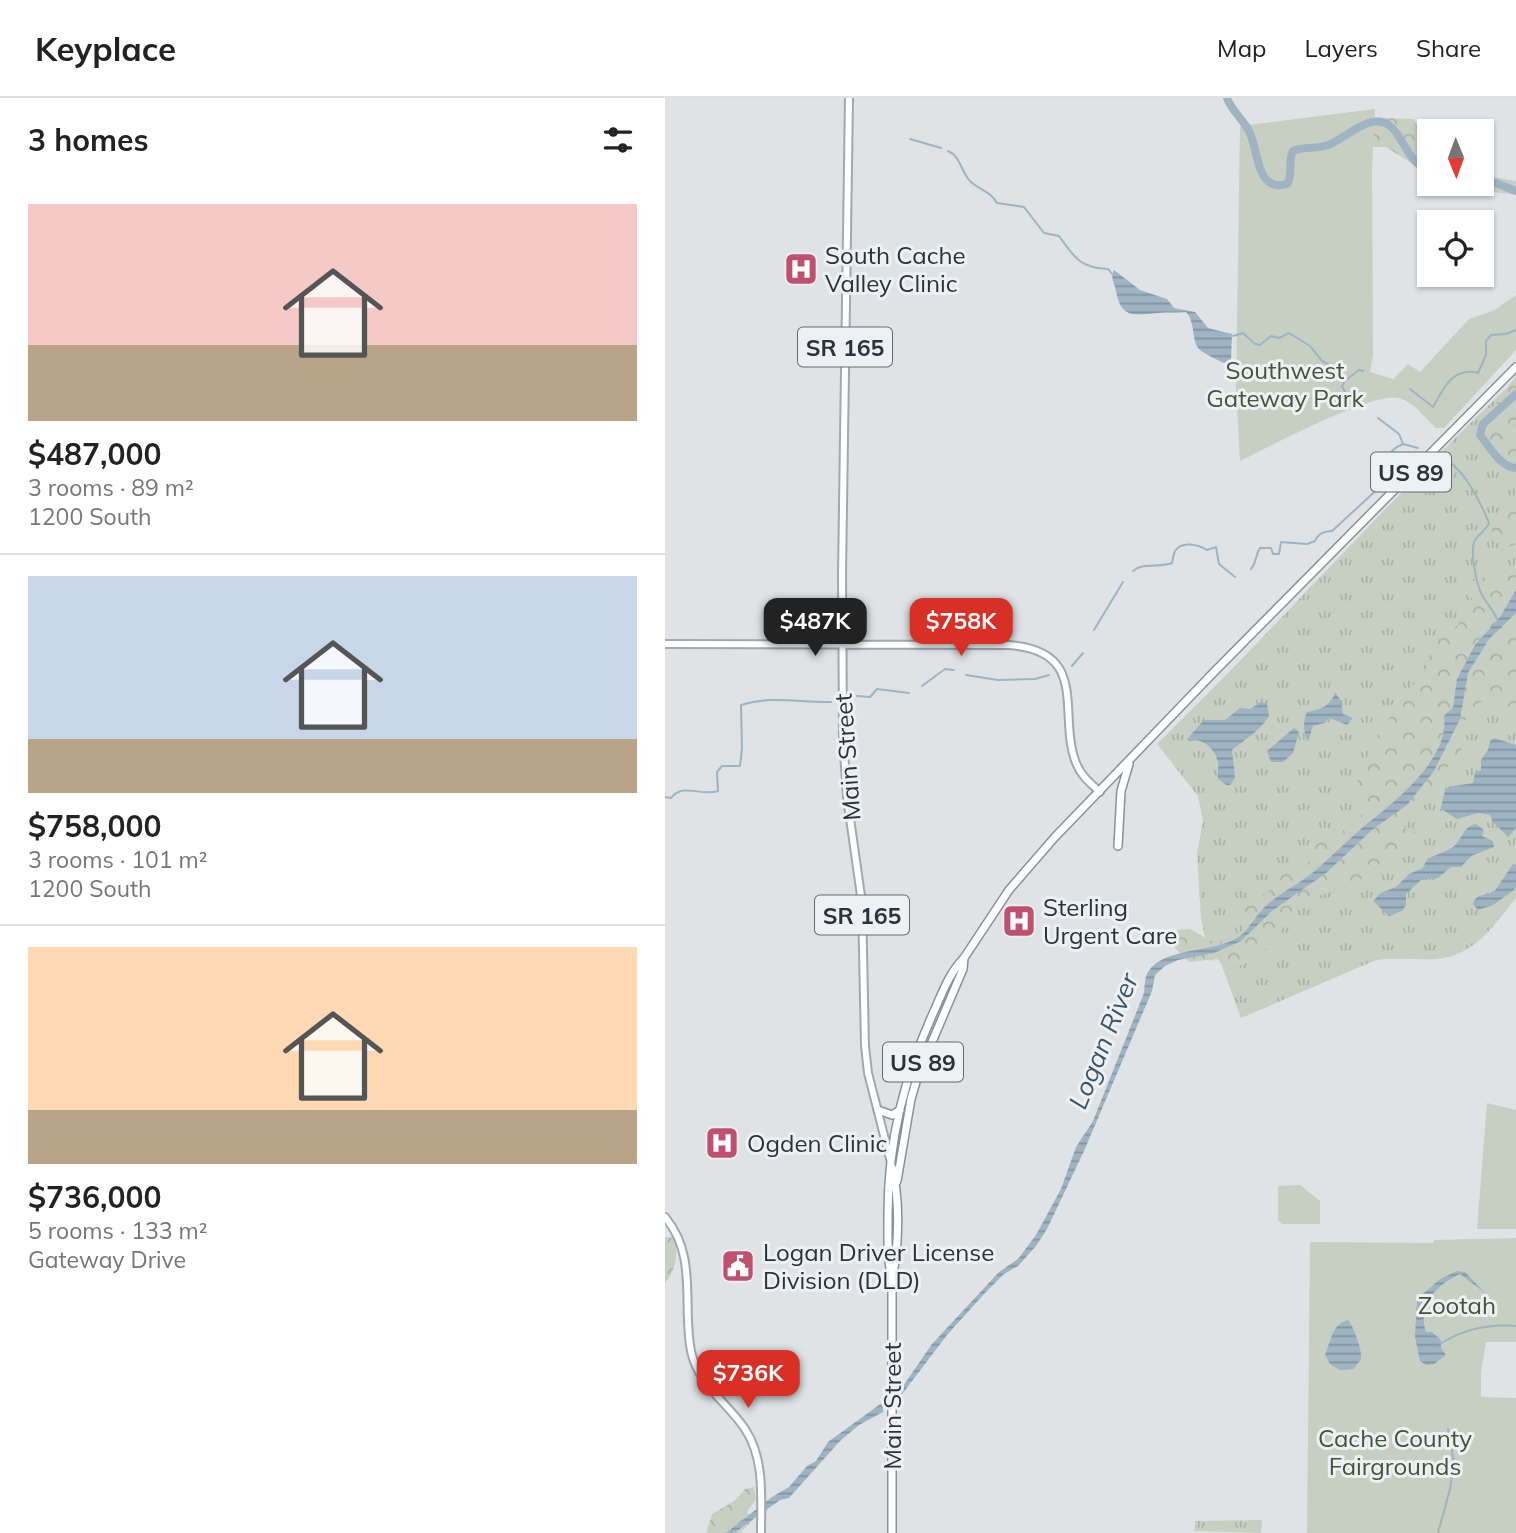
<!DOCTYPE html>
<meta charset="utf-8">
<style>
body{margin:0;font-family:Mulish,sans-serif;background:#f2f2f2;color:#222;height:100vh;display:flex;flex-direction:column;font-size:26px;white-space:nowrap}
*{box-sizing:border-box;margin:0}
p{font-size:23px;color:#767676}
.icon{flex:none;width:38px;height:38px;fill:none;stroke:currentColor;stroke-width:2;stroke-linecap:round;stroke-linejoin:round}
.map{position:relative;flex:1;overflow:hidden}
.sheet{display:flex;flex-direction:column;background:#fff;width:665px}
.sheet>*{flex:none}
.needle{width:46px;rotate:179deg}
.tools{position:absolute;left:752px;top:21px;display:grid;gap:14px}
.tools a{display:grid;place-items:center;width:77px;height:77px;border-radius:0px;background:#fff;box-shadow:0 2px 5px #0004;font-size:35px}
.price{position:absolute;translate:-50% -60px;padding:0 16px;border-radius:14px;background:#d93025;color:#fff;font-size:23px;line-height:46px;filter:drop-shadow(0 2px 4px #0008)}
.price::after{content:'';position:absolute;left:50%;top:42px;width:21px;height:16px;margin-left:-10px;background:inherit;clip-path:polygon(0 0,100% 0,50% 100%)}
.price.current{background:#222;color:#fff}
ul{padding:0;list-style:none}
li{display:grid;align-content:center;gap:14px;height:371px;padding:0 28px}
li+li{border-top:2px solid #e0e0e0}
li span{display:grid;place-items:center;height:217px;border-radius:0px;color:#555}
li>.icon{margin-inline-start:auto}
span .icon{width:126px;height:126px;fill:#fffc;stroke-width:1}
li b{font-size:30px}
h2{display:flex;justify-content:space-between;align-items:center;height:84px;padding:0 28px;font-size:30px}
header{display:flex;align-items:center;gap:42px;box-sizing:border-box;height:98px;padding:0 35px;background:#fff;border-bottom:2px solid #e0e0e0}
header strong{font-size:33px}
nav{display:flex;gap:38px;margin-inline-start:auto;font-size:24px}
main{display:flex;flex:1;min-height:0}
.map>svg:first-child{display:block}
</style>
<header>
<strong>Keyplace</strong>
<nav><a>Map</a><a>Layers</a><a>Share</a></nav>
</header>
<main>
<section class="sheet">
<h2>3 homes<svg class="icon" aria-label="filters" viewBox="0 0 24 24"><path d="M4 7h16M4 17h16"/><circle cx="9" cy="7" r="2"/><circle cx="15" cy="17" r="2"/></svg></h2>
<ul>
<li><span style="background:linear-gradient(#f6c9c9 65%,#b9a48a 0)"><svg class="icon" aria-label="home" viewBox="0 0 24 24"><path d="M3 11l9-7 9 7M6 9v11h12V9"/></svg></span><div><b>$487,000</b><p>3 rooms · 89 m²</p><p>1200 South</p></div></li>
<li><span style="background:linear-gradient(#c9d6e8 75%,#b9a48a 0)"><svg class="icon" aria-label="home" viewBox="0 0 24 24"><path d="M3 11l9-7 9 7M6 9v11h12V9"/></svg></span><div><b>$758,000</b><p>3 rooms · 101 m²</p><p>1200 South</p></div></li>
<li><span style="background:linear-gradient(#ffd9b3 75%,#b9a48a 0)"><svg class="icon" aria-label="home" viewBox="0 0 24 24"><path d="M3 11l9-7 9 7M6 9v11h12V9"/></svg></span><div><b>$736,000</b><p>5 rooms · 133 m²</p><p>Gateway Drive</p></div></li>
</ul>
</section>
<div class="map">
<svg width="851" height="1435" viewBox="0 0 851 1435">
<defs>
<pattern id="grass-tufts" width="24" height="20" patternUnits="userSpaceOnUse" patternTransform="scale(1.75)"><rect width="24" height="20" fill="#c6cfc1"/><path d="M3 7l-1-3M5 7V3M7 7l1-3M15 17l-1-3M17 17v-4M19 17l1-3" fill="none" stroke="#aab2a7"/></pattern>
<pattern id="forest-crowns" width="20" height="18" patternUnits="userSpaceOnUse" patternTransform="scale(1.75)"><rect width="20" height="18" fill="#c6cfc1"/><path d="M2 6a3 3 0 1 1 6 0M12 15a3 3 0 1 1 6 0" fill="none" stroke="#aab2a7"/></pattern>
<pattern id="water-rules" width="6" height="5" patternUnits="userSpaceOnUse" patternTransform="scale(1.75)"><rect width="6" height="5" fill="#9eb4c3"/><path d="M0 2.5h6" fill="none" stroke="#8193a0"/></pattern>
</defs>
<rect width="100%" height="100%" fill="#dfe3e6"/>
<path fill="url(#grass-tufts)" d="M 851,281 L 851,800 C 829,827 810,858 771,861 C 751,862 731,859 711,862 L 576,920 L 554,860 L 545,863 L 536,820 L 532,755 L 538,723 L 533,698 L 492,646 C 614,527 727,398 851,281 Z
M 597,1422 L 596,1435 L 530,1433 L 530,1423 Z"/>
<path fill="url(#forest-crowns)" d="M 718,20 L 748,21 L 754,29 L 775,28 L 782,33 L 765,33 L 765,77 L 721,49 L 677,49 Z
M 817,77 L 851,83 L 851,97 L 806,91 L 790,86 L 817,86 Z
M 851,278 L 851,325 L 840,333 L 848,343 L 851,342 L 851,376 L 839,369 L 820,346 L 822,317 Z
M 851,399 L 851,446 L 844,449 L 826,441 C 828,421 833,408 851,399 Z
M 851,469 L 851,610 L 816,604 C 799,616 796,631 797,651 L 780,672 L 771,696 L 754,711 L 739,729 L 745,736 L 763,726 L 751,744 L 704,778 L 643,802 L 625,815 L 614,838 L 594,858 L 565,873 L 552,861 L 524,864 L 508,848 L 512,832 L 525,831 L 550,845 L 570,839 L 581,829 L 572,824 L 570,819 L 581,803 L 601,796 L 622,771 L 640,768 L 647,760 L 652,742 L 661,744 L 676,736 L 686,722 L 696,728 L 696,713 L 687,707 L 691,686 L 710,641 L 746,588 L 759,578 L 771,532 L 792,528 L 809,503 L 801,493 L 802,482 L 843,476 Z
M 0,1139 L 10,1140 C 13,1158 11,1171 0,1185 Z
M 89,1389 L 91,1401 L 82,1414 L 88,1422 L 75,1435 L 41,1435 L 47,1416 L 69,1403 L 80,1391 Z"/>
<path fill="#c6cfc1" d="M 710,11 L 707,70 L 708,257 L 705,274 L 728,281 L 743,266 L 755,274 L 804,221 L 830,212 L 851,197 L 851,252 L 779,330 L 771,330 C 760,320 749,304 734,300 C 708,293 602,350 575,363 L 571,293 L 575,28 Z
M 822,1005 L 851,1012 L 851,1131 L 812,1131 Z
M 635,1087 L 655,1103 L 655,1126 L 617,1126 L 613,1122 L 613,1088 Z
M 851,1140 L 851,1244 L 821,1244 L 816,1274 L 816,1299 L 851,1300 L 851,1435 L 642,1435 L 645,1144 L 768,1145 L 769,1142 Z"/>
<path fill="url(#water-rules)" d="M 449,172 L 475,192 L 502,201 L 509,210 L 530,214 L 543,230 L 567,236 L 566,262 L 559,265 C 552,262 540,256 534,251 C 526,242 531,225 521,214 C 512,215 502,214 493,215 C 469,217 456,221 451,193 C 449,184 445,179 449,172 Z
M 851,492 L 851,515 L 824,541 L 803,575 L 795,621 L 769,673 L 742,707 L 708,731 L 661,775 L 607,813 L 576,843 L 549,855 L 513,862 L 500,868 L 490,877 L 487,893 L 419,1053 L 382,1131 L 371,1148 L 353,1168 L 339,1176 L 320,1195 L 282,1237 L 235,1299 L 236,1291 L 267,1246 L 334,1174 L 353,1161 L 371,1137 L 396,1091 L 411,1049 L 428,1023 L 479,895 C 480,888 479,881 483,874 C 499,848 550,856 575,838 C 586,829 592,815 603,806 C 618,793 636,785 651,772 C 667,758 682,743 698,729 C 728,705 785,662 779,618 L 788,609 L 792,581 L 810,547 L 835,519 Z
M 670,594 L 676,603 L 678,616 L 688,620 L 682,627 L 664,620 L 659,625 L 648,628 L 643,643 C 638,636 638,622 642,614 C 655,612 667,607 670,594 Z
M 596,604 L 602,606 L 604,618 C 595,633 580,641 567,652 L 570,680 L 565,687 L 561,687 L 553,681 C 552,675 554,669 553,664 C 550,650 537,639 524,643 L 522,641 L 539,622 L 560,622 L 575,610 L 585,611 Z
M 629,630 L 634,634 L 628,655 L 618,664 L 606,664 L 602,653 Z
M 829,640 L 851,647 L 851,730 L 843,739 L 828,724 L 825,717 L 813,715 L 792,721 L 778,712 L 775,713 L 780,693 L 783,689 L 808,685 L 810,675 L 816,672 L 816,662 L 823,652 L 825,643 Z
M 811,726 L 819,732 L 817,738 L 828,743 L 829,749 L 806,758 L 796,769 L 786,769 L 773,780 L 756,782 L 741,796 L 741,807 L 737,813 L 724,818 L 708,803 L 716,795 L 731,789 L 744,776 L 758,770 L 762,761 C 770,757 780,754 788,749 C 798,741 798,728 811,726 Z
M 848,766 L 851,767 L 851,789 L 849,792 L 828,807 L 813,812 L 808,806 C 810,796 821,797 829,794 Z
M 792,1173 L 800,1174 L 820,1195 L 795,1176 C 771,1187 752,1207 761,1234 L 767,1234 L 776,1242 L 776,1250 L 781,1257 L 769,1266 L 761,1267 L 755,1263 L 750,1239 L 752,1201 L 775,1181 Z
M 683,1222 C 688,1227 698,1254 696,1261 C 695,1263 690,1269 689,1271 L 675,1272 L 665,1266 L 660,1257 C 666,1243 667,1226 683,1222 Z
M 218,1304 L 218,1314 L 194,1327 L 175,1343 L 124,1400 L 115,1402 L 69,1435 L 61,1435 L 107,1399 L 124,1389 L 142,1368 L 151,1363 L 163,1344 Z"/>
<g fill="none" stroke-linecap="round" stroke-linejoin="round">
<path stroke="#9eb4c3" stroke-width="2" d="M 245,41 L 276,50
M 283,53 C 296,58 296,75 306,84 C 316,93 325,93 332,105 L 359,109 L 379,135 L 394,138 C 409,159 415,170 443,171 L 447,176
M 568,238 L 578,235 L 590,246 L 595,247 L 606,238 L 614,240 L 624,235 L 645,248 L 657,263 L 671,270 L 675,278 L 680,283 L 677,288 L 686,306
M 681,282 L 694,272 L 698,273
M 745,291 L 768,309 C 778,291 788,268 813,275 L 821,257 L 821,243 L 826,237 L 841,236 L 851,232
M 713,320 L 734,336 L 738,346
M 780,361 C 799,371 816,405 824,425 C 821,433 814,435 810,442 C 804,453 812,487 817,497 C 822,506 828,512 832,521
M 586,471 C 592,464 590,457 595,450 L 606,450 L 608,456 L 614,456 L 616,444 L 642,446 L 650,443 C 653,435 659,433 667,433 L 717,387 L 727,353 L 732,349 L 738,346 L 753,350
M 468,473 C 478,464 495,470 507,465 C 508,461 508,457 510,453 C 517,442 534,447 542,452 L 551,449 L 554,466 L 570,479
M 429,532 L 458,484
M 407,568 L 418,555
M 301,577 L 333,582 L 370,581 L 384,577
M 257,588 L 280,571 L 289,572
M 192,598 L 205,599 L 212,591 L 244,595
M 0,699 L 6,700 C 19,684 36,699 53,693 L 52,674 L 57,668 L 75,668 L 77,650 L 76,607 C 105,597 136,605 166,604
M 775,1246 C 797,1232 824,1226 851,1228
M 773,1435 L 785,1391 L 789,1365 L 783,1331"/>
<path stroke="#9eb4c3" stroke-width="8" d="M 562,0 C 566,12 578,21 584,33 C 594,51 590,95 622,86 C 629,75 622,64 628,53 C 638,48 649,51 660,48 C 679,43 705,12 725,28 C 740,40 742,66 765,72
M 803,86 L 816,87 L 831,85 L 851,93
M 851,296 L 818,326 L 815,337 C 824,348 836,370 851,370"/>
<defs>
<path id="major" d="M 184,0 L 177,476 L 178,638 L 182,699 L 197,805 L 200,948 L 203,975 L 225,1061
M 0,546 L 344,547 C 426,553 392,616 411,665 C 416,678 425,685 435,694
M 0,1119 C 33,1158 17,1207 26,1253 C 33,1287 62,1304 80,1331 C 100,1361 96,1400 96,1435"/>
<path id="highway" d="M 453,748 L 456,693 L 464,666
M 213,1012 L 227,1017 L 235,1012
M 227,1069 C 235,1102 234,1148 227,1181 L 227,1435
M 232,1083 L 246,1001 L 253,977 L 298,871 L 299,860
M 227,1181 C 222,1160 223,1139 223,1117 C 223,1042 239,979 270,911 C 278,893 285,874 299,860 L 344,792 L 390,739 L 549,574 L 851,269"/>
</defs>
<use href="#major" stroke="#a0a8b1" stroke-width="10"/>
<use href="#highway" stroke="#88929b" stroke-width="10"/>
<use href="#major" stroke="#fff" stroke-width="6"/>
<use href="#highway" stroke="#fff" stroke-width="7"/>
</g>
<defs>
<symbol id="hospital-square" viewBox="-11 -11 22 22"><rect x="-9" y="-9" width="18" height="18" rx="4" fill="#bf516e" stroke="#eef1f4"/><path d="M-5-5h3v3.5h4V-5h3V5h-3V1.5h-4V5h-3Z" fill="#fff"/></symbol>
<symbol id="civic-square" viewBox="-11 -11 22 22"><rect x="-9" y="-9" width="18" height="18" rx="4" fill="#bf516e" stroke="#eef1f4"/><path d="M-.6-6.5H3V-4.5H.6V-3L4-1V1h2V6H-6V1h2V-1L-.6-3ZM-1.2 2.5V6h2.4V2.5Z" fill="#fff"/></symbol>
</defs>
<g fill-rule="evenodd">
<use href="#hospital-square" x="117" y="152" width="38" height="38"/>
<use href="#hospital-square" x="335" y="804" width="38" height="38"/>
<use href="#hospital-square" x="38" y="1026" width="38" height="38"/>
<use href="#civic-square" x="54" y="1149" width="38" height="38"/>
</g>
<g text-anchor="middle" dominant-baseline="central" stroke-width="6" stroke-linejoin="round" paint-order="stroke">
<g fill="#eef1f4" stroke="#656b73" stroke-width="2">
<rect x="133" y="229.5" width="94" height="39" rx="5"/>
<rect x="706" y="354.5" width="80" height="39" rx="5"/>
<rect x="150" y="797.5" width="94" height="39" rx="5"/>
<rect x="218" y="944.5" width="80" height="39" rx="5"/>
</g>
<g font-size="23" font-weight="bold" fill="#2a323c">
<text x="180" y="249">SR 165</text>
<text x="746" y="374">US 89</text>
<text x="197" y="817">SR 165</text>
<text x="258" y="964">US 89</text>
</g>
<g font-size="24" fill="#2a323c" stroke="#eef1f4" text-anchor="start">
<text x="160" y="157">South Cache<tspan x="160" dy="28">Valley Clinic</tspan></text>
<text x="378" y="809">Sterling<tspan x="378" dy="28">Urgent Care</tspan></text>
<text x="82" y="1045">Ogden Clinic</text>
<text x="98" y="1154">Logan Driver License<tspan x="98" dy="28">Division (DLD)</tspan></text>
</g>
<g font-size="24" fill="#415638" stroke="#eef1f4">
<text x="620" y="272">Southwest<tspan x="620" dy="28">Gateway Park</tspan></text>
<text x="792" y="1207">Zootah</text>
<text x="730" y="1340">Cache County<tspan x="730" dy="28">Fairgrounds</tspan></text>
</g>
<g font-size="24" fill="#2a323c" stroke="#eef1f4">
<text transform="translate(182 659) rotate(-94)">Main Street</text>
<text transform="translate(227 1308) rotate(-90)">Main Street</text>
</g>
<g font-size="26" font-style="italic" fill="#38556b" stroke="#eef1f4">
<text transform="translate(438 943) rotate(-68)">Logan River</text>
</g>
</g>
</svg>
<div class="tools">
<a><svg class="needle" viewBox="-14 -14 28 28"><path d="M0-13l5 13h-10z" fill="#e53935"/><path d="M0 13l5-13h-10z" fill="#767676"/></svg></a>
<a><svg class="icon" aria-label="locate" viewBox="0 0 24 24"><circle cx="12" cy="12" r="6"/><path d="M12 2v4M12 18v4M2 12h4M18 12h4"/></svg></a>
</div>
<b class="price current" style="left:150px;top:560px">$487K</b>
<b class="price" style="left:296px;top:560px">$758K</b>
<b class="price" style="left:83px;top:1312px">$736K</b>
</div>
</main>
